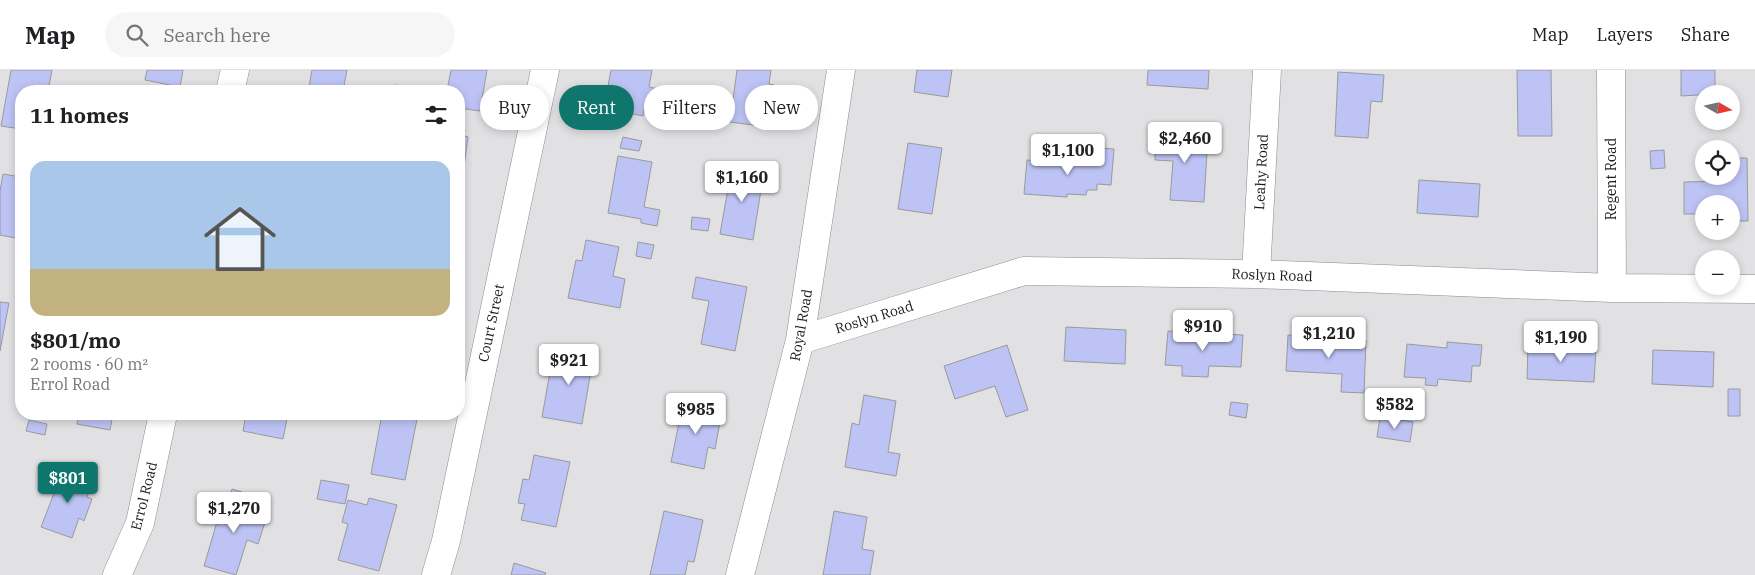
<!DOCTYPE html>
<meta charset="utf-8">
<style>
body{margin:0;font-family:"IBM Plex Serif",serif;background:#f6f6f6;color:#202124;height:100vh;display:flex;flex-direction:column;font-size:19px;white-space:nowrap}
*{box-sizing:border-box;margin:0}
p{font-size:16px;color:#757577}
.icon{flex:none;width:28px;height:28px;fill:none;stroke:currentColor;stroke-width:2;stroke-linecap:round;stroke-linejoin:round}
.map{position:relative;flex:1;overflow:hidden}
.panel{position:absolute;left:15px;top:15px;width:450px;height:335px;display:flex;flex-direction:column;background:#fff;border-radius:20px;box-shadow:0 2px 8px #0003}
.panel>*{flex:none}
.hud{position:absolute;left:480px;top:15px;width:475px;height:45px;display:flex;gap:10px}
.needle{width:32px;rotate:99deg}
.tools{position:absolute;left:1695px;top:15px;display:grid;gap:10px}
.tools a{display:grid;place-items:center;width:45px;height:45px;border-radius:50%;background:#fff;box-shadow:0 2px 8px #0003;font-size:25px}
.price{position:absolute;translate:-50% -42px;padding:0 11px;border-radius:5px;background:#fff;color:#222;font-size:16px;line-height:32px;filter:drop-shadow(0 1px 2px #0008)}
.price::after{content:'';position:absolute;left:50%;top:30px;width:15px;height:11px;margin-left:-8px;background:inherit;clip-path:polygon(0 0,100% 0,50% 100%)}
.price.current{background:#0f766e;color:#fff}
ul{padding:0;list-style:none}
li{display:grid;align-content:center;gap:10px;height:265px;padding:0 15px}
li span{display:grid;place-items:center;height:155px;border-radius:15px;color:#555}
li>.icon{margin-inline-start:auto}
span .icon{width:90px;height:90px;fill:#fffc;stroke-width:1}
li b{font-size:21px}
h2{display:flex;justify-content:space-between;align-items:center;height:60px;padding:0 15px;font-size:21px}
.chip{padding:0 18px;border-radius:22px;background:#fff;box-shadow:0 2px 8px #0003;font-size:18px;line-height:45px}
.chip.current{background:#0f766e;color:#fff}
header{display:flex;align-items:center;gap:30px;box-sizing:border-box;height:70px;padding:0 25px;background:#fff;border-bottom:1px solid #e0e0e0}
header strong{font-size:24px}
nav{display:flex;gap:28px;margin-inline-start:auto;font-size:18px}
.search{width:350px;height:45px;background:#f6f6f6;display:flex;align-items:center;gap:12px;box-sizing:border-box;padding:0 18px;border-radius:28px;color:#757577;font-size:19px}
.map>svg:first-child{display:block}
</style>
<header>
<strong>Map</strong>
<div class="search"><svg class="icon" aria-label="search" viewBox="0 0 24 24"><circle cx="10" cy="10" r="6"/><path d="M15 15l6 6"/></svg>Search here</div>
<nav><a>Map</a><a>Layers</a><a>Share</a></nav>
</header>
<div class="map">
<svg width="1755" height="505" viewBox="0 0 1755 505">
<rect width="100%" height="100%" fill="#e1e1e3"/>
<path fill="#bdc3f4" stroke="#999a9b" d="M 11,0 L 52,0 L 48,21 L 21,21 L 21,59 L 1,56 Z
M 147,0 L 183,0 L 180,17 L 145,10 Z
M 312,0 L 347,0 L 343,21 L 323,20 L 322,21 L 313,21 L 314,18 L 309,17 Z
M 451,0 L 487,0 L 480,41 L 459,38 L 459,21 L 447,21 Z
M 611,0 L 652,0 L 649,17 L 659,19 L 656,36 L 645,34 L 643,46 L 619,41 L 617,47 L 607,45 L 608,38 L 604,37 Z
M 737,0 L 771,0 L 769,14 L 774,15 L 768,57 L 730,52 Z
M 917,0 L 952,0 L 948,27 L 914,22 Z
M 1148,0 L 1209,0 L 1208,19 L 1147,15 Z
M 1517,0 L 1551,0 L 1552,66 L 1518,66 Z
M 1681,0 L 1715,0 L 1715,24 L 1681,26 Z
M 1338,2 L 1384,5 L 1382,32 L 1371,31 L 1368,68 L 1335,66 Z
M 395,15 L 409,17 L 409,21 L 394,21 Z
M 459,59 L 465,60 L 464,66 L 468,67 L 460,127 Z
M 1156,63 L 1208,66 L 1204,132 L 1170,130 L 1173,91 L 1155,90 Z
M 623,67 L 642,71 L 639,81 L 620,78 Z
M 908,73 L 942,78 L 932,144 L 898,139 Z
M 1099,78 L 1114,79 L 1111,115 L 1097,114 L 1097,120 L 1087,120 L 1086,125 L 1067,124 L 1067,127 L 1024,124 L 1027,90 L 1098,95 Z
M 1664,80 L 1665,98 L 1651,99 L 1650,81 Z
M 618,86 L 652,92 L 644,137 L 660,140 L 657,156 L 641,153 L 641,149 L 608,143 Z
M 1731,88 L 1747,88 L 1748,151 L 1731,151 L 1731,134 L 1704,134 L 1704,144 L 1684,144 L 1684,112 L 1723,111 L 1723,106 L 1731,106 Z
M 748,94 L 755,95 L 754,99 L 764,101 L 753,170 L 720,164 L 732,96 L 747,99 Z
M 3,104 L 21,107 L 21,169 L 0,165 L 0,121 Z
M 1419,110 L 1480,114 L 1478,147 L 1417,143 Z
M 692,147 L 710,149 L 708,161 L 691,159 Z
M 586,170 L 619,177 L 613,206 L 625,209 L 620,238 L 568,228 L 576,190 L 582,191 Z
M 638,172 L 654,175 L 651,189 L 636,186 Z
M 696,207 L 747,217 L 735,281 L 701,274 L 709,231 L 692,228 Z
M 0,232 L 9,233 L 0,281 Z
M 1066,257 L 1126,260 L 1125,294 L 1064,291 Z
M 1168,261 L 1243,265 L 1241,297 L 1209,296 L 1208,307 L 1182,306 L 1182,296 L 1165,295 Z
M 1288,265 L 1366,270 L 1364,323 L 1341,322 L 1342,304 L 1286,301 Z
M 1447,272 L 1482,275 L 1480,296 L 1472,296 L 1471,312 L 1438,309 L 1437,316 L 1425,315 L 1426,308 L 1404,307 L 1407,274 L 1447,278 Z
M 1007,275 L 1028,340 L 1006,347 L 995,316 L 955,329 L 944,296 Z
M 1528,275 L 1596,278 L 1594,312 L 1527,309 Z
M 561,277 L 594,282 L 582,354 L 542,347 L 550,302 L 556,304 Z
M 1653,280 L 1714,282 L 1713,317 L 1652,314 Z
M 1728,319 L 1740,319 L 1740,346 L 1728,346 Z
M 864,325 L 896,331 L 888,382 L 900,384 L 896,406 L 845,397 L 852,353 L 859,355 Z
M 1231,332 L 1248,334 L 1246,348 L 1229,345 Z
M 683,333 L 722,341 L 715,379 L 708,377 L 704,399 L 671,392 Z
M 79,344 L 113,344 L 110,360 L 77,354 Z
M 246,344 L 288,344 L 283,369 L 243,361 Z
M 382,344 L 418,344 L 405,410 L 371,404 Z
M 1380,347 L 1413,352 L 1410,372 L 1377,367 Z
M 29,350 L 47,354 L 45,365 L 26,361 Z
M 534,385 L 570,392 L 556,457 L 521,450 L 525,434 L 518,433 L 523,409 L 529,410 Z
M 63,400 L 93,411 L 87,427 L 92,429 L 84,451 L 79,448 L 72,468 L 41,457 Z
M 321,410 L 349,415 L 345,434 L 317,429 Z
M 232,419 L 242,422 L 239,433 L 259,439 L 258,444 L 267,446 L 258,474 L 247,470 L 236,505 L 204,496 L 224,428 L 229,429 Z
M 369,428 L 397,435 L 379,501 L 338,490 L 348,454 L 342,452 L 348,430 L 367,435 Z
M 664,441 L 703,450 L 694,492 L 688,491 L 685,505 L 650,505 Z
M 834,441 L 867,447 L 862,479 L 874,481 L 870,505 L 823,505 Z
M 514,493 L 546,503 L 545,505 L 511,505 Z"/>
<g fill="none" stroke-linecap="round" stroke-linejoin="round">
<defs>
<path id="minor" d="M 1611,0 L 1612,218
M 230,21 L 235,0
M 1256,204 L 1267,0
M 800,270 L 1024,201 L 1256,204 L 1612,218 L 1755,219
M 117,505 L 140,453 L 163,344
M 436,505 L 446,471 L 545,0
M 740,505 L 800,270 L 841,0"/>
</defs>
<use href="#minor" stroke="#8a8b8c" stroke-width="29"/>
<use href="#minor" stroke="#fff" stroke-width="28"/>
</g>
<g text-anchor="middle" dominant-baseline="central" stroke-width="5" stroke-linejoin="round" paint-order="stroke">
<g font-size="14" fill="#1b1b1b" stroke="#fff">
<text transform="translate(1261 102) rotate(-87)">Leahy Road</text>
<text transform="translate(1611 109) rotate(-90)">Regent Road</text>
<text transform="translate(1272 205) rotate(2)">Roslyn Road</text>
<text transform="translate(874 247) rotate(-17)">Roslyn Road</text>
<text transform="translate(491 253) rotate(-78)">Court Street</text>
<text transform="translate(801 255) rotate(-80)">Royal Road</text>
<text transform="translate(144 426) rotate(-76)">Errol Road</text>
</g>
</g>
</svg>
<div class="tools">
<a><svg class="needle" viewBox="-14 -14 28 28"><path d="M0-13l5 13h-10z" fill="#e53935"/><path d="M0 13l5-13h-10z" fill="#757577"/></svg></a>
<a><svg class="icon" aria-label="locate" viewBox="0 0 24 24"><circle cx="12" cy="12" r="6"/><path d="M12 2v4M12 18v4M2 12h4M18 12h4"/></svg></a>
<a>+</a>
<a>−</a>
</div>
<b class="price" style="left:1185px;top:94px">$2,460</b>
<b class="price" style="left:1068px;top:106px">$1,100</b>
<b class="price" style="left:742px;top:133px">$1,160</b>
<b class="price" style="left:1203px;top:282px">$910</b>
<b class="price" style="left:1329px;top:289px">$1,210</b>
<b class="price" style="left:1561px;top:293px">$1,190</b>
<b class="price" style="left:569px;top:316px">$921</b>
<b class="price" style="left:1395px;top:360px">$582</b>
<b class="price" style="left:696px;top:365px">$985</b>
<b class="price current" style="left:68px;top:434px">$801</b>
<b class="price" style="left:234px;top:464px">$1,270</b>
<div class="hud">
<a class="chip">Buy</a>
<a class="chip current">Rent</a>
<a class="chip">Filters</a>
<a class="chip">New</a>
</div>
<section class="panel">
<h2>11 homes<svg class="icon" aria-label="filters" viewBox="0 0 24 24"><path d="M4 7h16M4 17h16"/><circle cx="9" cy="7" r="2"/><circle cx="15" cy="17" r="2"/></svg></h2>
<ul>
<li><span style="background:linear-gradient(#a9c7e8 70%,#c2b280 0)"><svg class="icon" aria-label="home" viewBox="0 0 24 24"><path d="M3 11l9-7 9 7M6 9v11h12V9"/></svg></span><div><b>$801/mo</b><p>2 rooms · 60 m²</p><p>Errol Road</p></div></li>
</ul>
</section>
</div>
